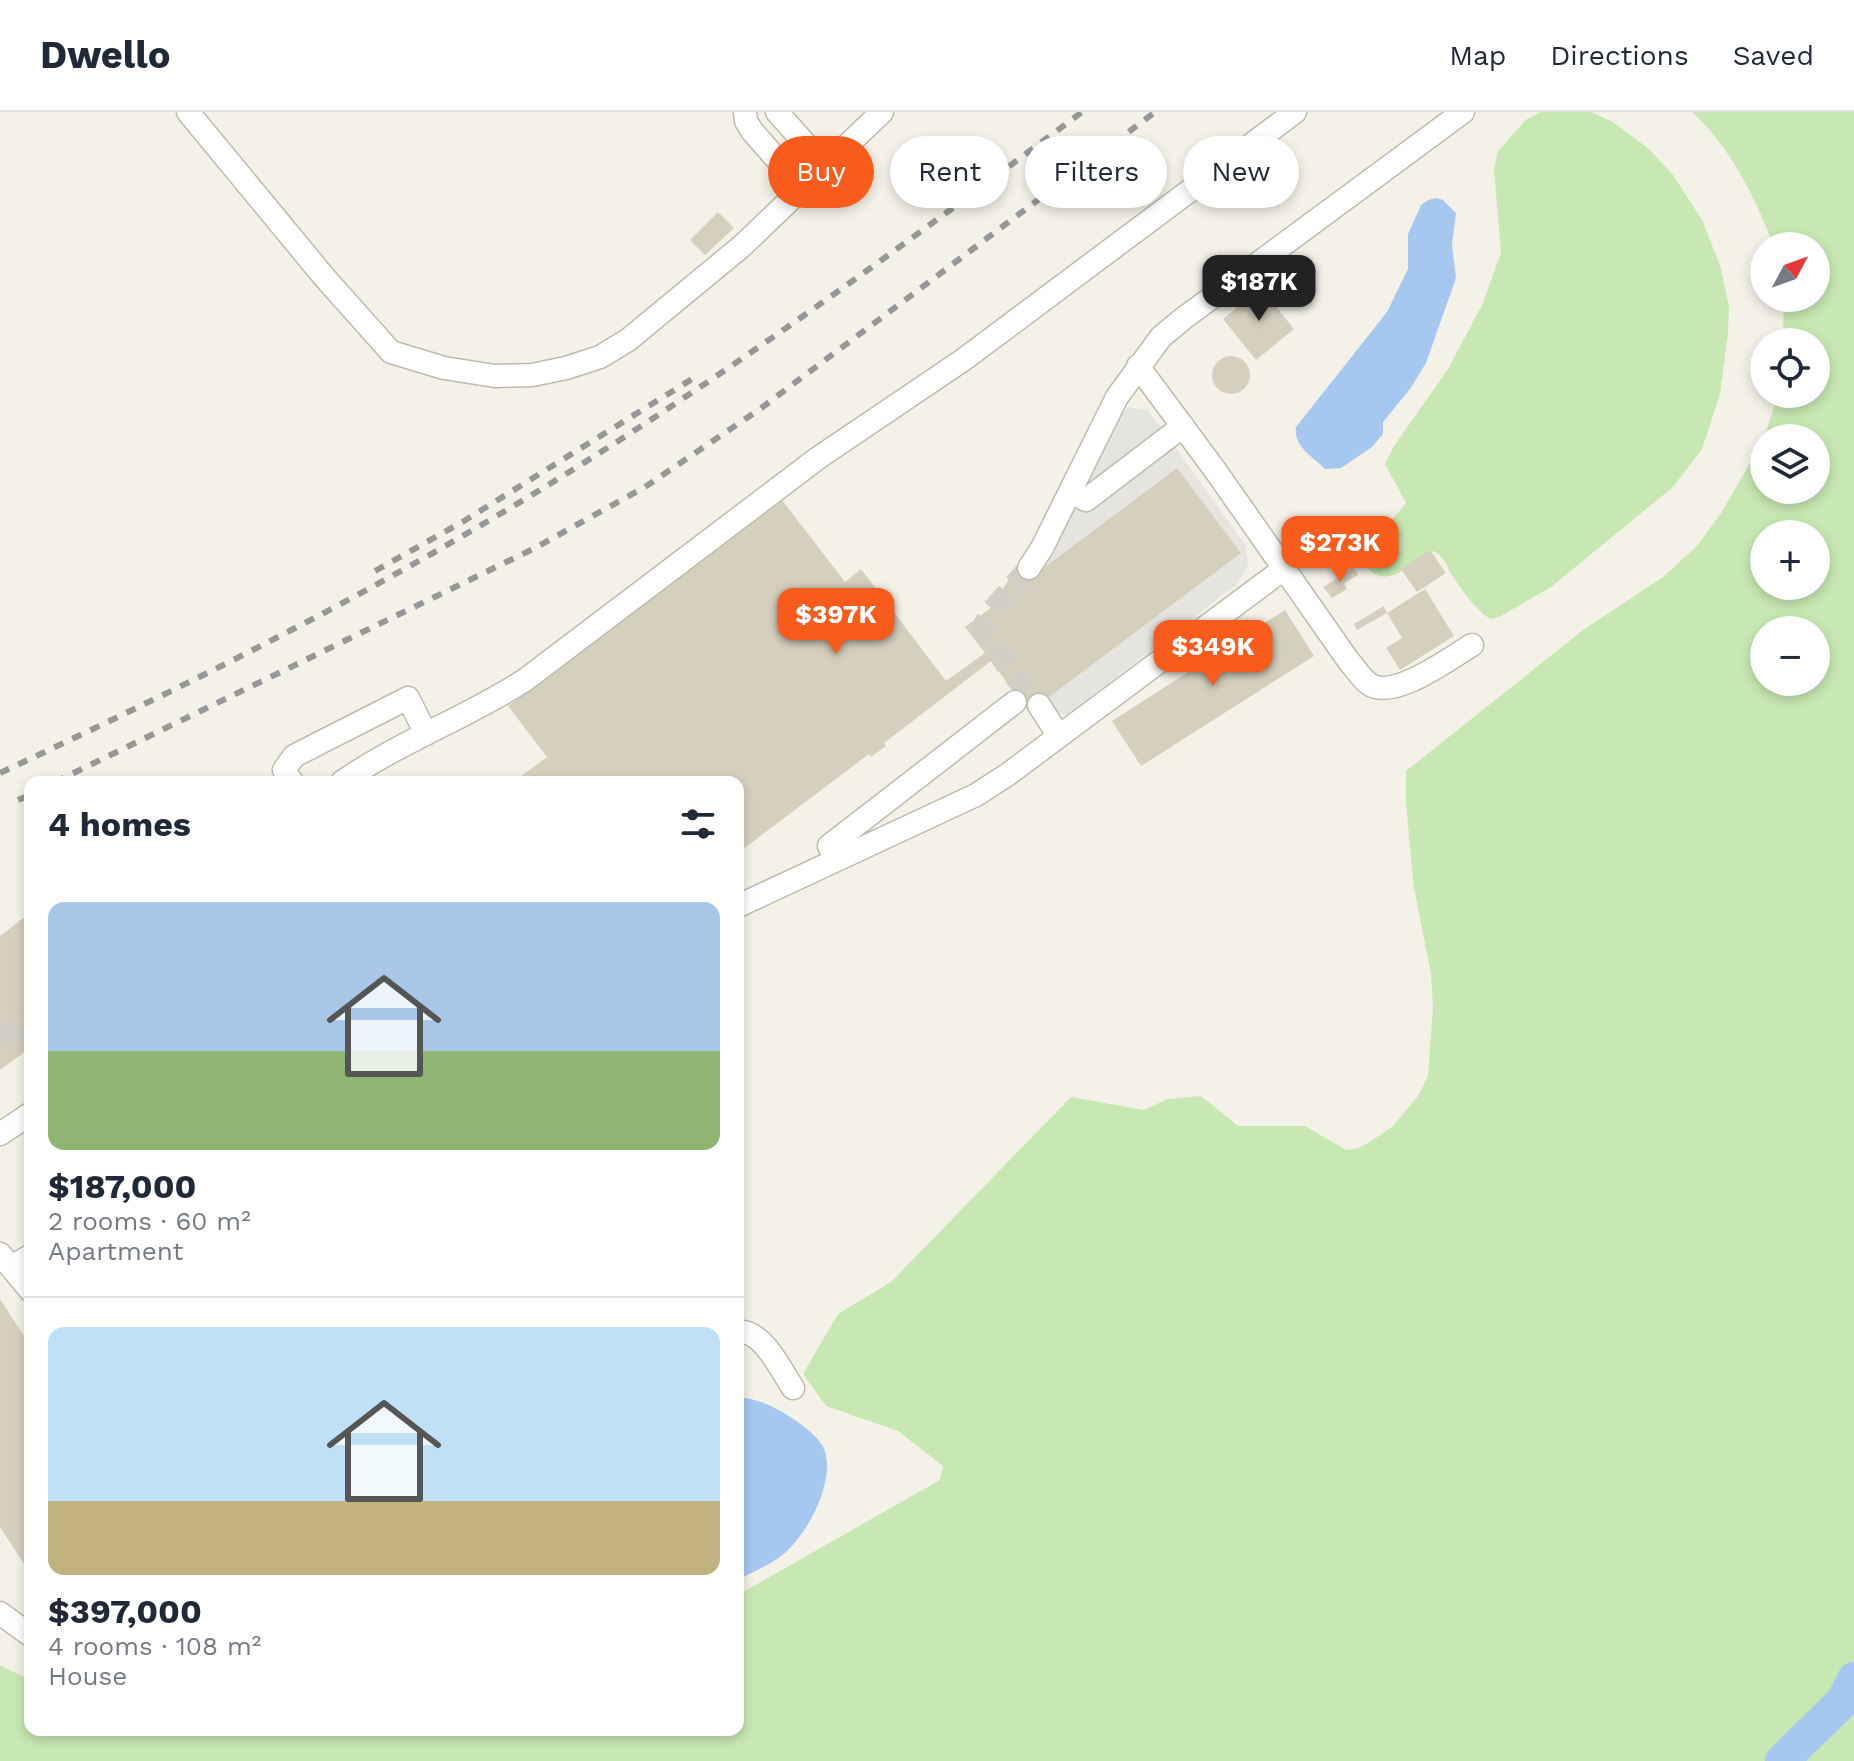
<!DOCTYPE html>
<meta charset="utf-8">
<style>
body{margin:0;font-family:"Work Sans",sans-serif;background:#f6f6f7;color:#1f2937;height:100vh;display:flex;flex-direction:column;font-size:30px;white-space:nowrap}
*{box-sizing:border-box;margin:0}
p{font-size:26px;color:#747a83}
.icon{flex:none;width:44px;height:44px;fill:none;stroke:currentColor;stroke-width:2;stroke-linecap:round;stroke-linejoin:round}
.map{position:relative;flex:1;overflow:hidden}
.sheet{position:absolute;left:24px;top:664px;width:720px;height:960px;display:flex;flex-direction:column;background:#fff;border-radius:16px;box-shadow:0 4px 12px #0003}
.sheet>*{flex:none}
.guide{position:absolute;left:768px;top:24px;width:760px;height:72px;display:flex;gap:16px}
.needle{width:52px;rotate:49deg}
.tools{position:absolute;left:1750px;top:120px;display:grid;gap:16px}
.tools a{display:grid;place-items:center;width:80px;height:80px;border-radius:50%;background:#fff;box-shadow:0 4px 12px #0003;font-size:40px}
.price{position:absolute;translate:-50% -68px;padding:0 18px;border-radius:16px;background:#f85c1c;color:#fff;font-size:26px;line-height:52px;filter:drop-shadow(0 2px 4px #0008)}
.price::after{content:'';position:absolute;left:50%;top:48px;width:24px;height:18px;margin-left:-12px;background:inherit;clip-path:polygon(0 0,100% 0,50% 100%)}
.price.active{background:#222;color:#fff}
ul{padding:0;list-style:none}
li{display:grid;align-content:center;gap:16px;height:424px;padding:0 24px}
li+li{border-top:2px solid #e0e1e3}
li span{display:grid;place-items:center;height:248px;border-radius:16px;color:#555}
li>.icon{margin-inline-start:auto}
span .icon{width:144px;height:144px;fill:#fffc;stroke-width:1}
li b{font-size:34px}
h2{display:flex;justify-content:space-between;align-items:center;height:96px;padding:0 24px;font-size:34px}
.tag{padding:0 28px;border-radius:36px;background:#fff;box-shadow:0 4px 12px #0003;font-size:28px;line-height:72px}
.tag.active{background:#f85c1c;color:#fff}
header{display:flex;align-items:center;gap:48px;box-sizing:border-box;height:112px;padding:0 40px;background:#fff;border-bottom:2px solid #e0e1e3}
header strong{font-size:38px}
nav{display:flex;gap:44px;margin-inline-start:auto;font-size:28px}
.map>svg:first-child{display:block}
</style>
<header>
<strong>Dwello</strong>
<nav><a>Map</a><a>Directions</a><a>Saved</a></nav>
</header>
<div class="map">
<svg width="1854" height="1649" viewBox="0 0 1854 1649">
<rect width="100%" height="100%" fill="#f4f2e8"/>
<path fill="#c7e8b2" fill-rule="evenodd" d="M 1541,0 L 1591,0 L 1613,10 L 1649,37 L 1673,63 L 1702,108 L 1720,153 L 1729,194 L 1728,221 L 1720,282 L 1702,337 L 1673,375 L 1551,475 L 1499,505 L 1490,507 C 1474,496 1463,480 1452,463 C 1446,453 1444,444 1433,439 C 1406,457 1377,485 1359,441 C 1367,421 1367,413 1390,410 L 1406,391 L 1385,352 L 1394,334 L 1448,257 L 1482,193 L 1501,141 L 1494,57 L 1498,39 L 1527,7 Z
M 1692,0 L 1854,0 L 1854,1649 L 0,1649 L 0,1553 L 30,1568 L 30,1618 L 738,1618 L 738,1483 L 940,1368 L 943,1354 L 898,1319 L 826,1294 L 803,1262 L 838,1202 L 891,1170 L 1071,985 L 1144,998 L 1168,987 L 1201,984 L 1238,1014 L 1305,1014 L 1346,1038 L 1356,1037 L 1368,1031 L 1392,1015 L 1418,984 L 1428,964 L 1433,895 L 1431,862 L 1414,776 L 1406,692 L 1406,659 L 1583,518 L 1663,465 L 1697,434 L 1721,401 L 1764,327 L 1764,378 L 1816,378 L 1816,326 L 1764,326 L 1778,282 L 1816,282 L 1816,230 L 1783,230 L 1784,186 L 1816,186 L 1816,134 L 1774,134 C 1754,84 1732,37 1692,0 ZM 1764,422 L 1816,422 L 1816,474 L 1764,474 ZM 1764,518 L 1816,518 L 1816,570 L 1764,570 Z"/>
<path fill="#e5e4e0" d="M 1129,295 L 1148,298 L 1246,434 L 1248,454 L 1236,473 L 1067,603 L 1050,599 L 1016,488 L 1059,427 L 1092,363 L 1107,324 L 1117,306 Z"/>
<path fill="#a5c7f0" d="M 1436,86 L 1443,88 L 1456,101 L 1452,132 L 1456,166 L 1426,251 L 1410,277 L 1383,310 L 1383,322 L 1372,335 L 1341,356 L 1325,357 C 1313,345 1293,334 1296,315 L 1387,200 L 1408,157 L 1408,122 L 1421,93 L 1428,88 Z
M 738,1285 C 760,1287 777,1296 795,1308 C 805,1316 820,1325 825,1339 C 835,1372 805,1429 777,1447 C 765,1455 751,1461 738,1467 Z"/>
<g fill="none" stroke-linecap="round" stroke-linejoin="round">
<path stroke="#a5c7f0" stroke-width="34" d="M 1782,1649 L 1843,1589 L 1854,1567"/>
</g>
<path fill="#d5d0be" d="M 718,100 L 734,116 L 705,143 L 690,128 Z
M 1260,176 L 1269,187 L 1277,180 L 1285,189 L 1277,196 L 1294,217 L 1256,248 L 1223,207 Z
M1212 263a19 19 0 1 1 38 0a19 19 0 1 1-38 0Z
M 1177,356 L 1241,441 L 1029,600 L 991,549 L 884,631 L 886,634 L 871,645 L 869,642 L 738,741 L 738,670 L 513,670 L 547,645 L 508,594 L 782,388 L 845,470 L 861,457 L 946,569 L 985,541 L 965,515 L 1007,484 L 1001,480 L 1019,450 L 1037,461 Z
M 1430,438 L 1446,461 L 1417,480 L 1401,457 Z
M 1354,456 L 1358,463 L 1344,471 L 1347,477 L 1332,486 L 1323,475 Z
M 1425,477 L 1454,524 L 1400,558 L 1386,536 L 1402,526 L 1387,501 L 1357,518 L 1354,512 L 1384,494 L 1387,501 Z
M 1285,498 L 1314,544 L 1141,654 L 1112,609 Z
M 30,801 L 30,936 L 0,958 L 0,824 Z
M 0,1187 L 30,1233 L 30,1326 L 25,1330 L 30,1338 L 30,1461 L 0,1415 Z"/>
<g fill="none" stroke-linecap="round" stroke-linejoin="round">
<path stroke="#d1cfc5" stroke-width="22" stroke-dasharray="22 11" stroke-linecap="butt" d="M 1029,456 L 990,501 L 983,515 L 1011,560 L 1039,593
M 0,929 L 30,906"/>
<defs>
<path id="minor" d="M 188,0 L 325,166 L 391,240 L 444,256 L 495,264 L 532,263 L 566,256 L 600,245 L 628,228 L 742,134 L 882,0
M 745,0 L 746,9 L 752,19 L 802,76
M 777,0 L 825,54
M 1138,254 L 1215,358 L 1348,548 C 1355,556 1361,566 1369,572 C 1393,589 1450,546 1472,533
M 1070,380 L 1086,388 L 1183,314
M 1029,456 L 1042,436 L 1117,285 L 1161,225 L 1184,206 L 1463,0
M 1039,593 L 1058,623
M 292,670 L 284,658 L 294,644 L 408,586 L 426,622
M 342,670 C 399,630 466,606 525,568 L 818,346 L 963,248 L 1295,0
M 835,747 L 829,734 L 1015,590
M 738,794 L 976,683 L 1007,663 L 1285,456
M 0,1022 L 30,1002
M 0,1142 L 30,1178
M 11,1155 L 30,1144
M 738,1220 C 762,1217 781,1258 793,1276
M 0,1501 L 30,1523"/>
</defs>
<use href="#minor" stroke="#bfbbab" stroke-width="25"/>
<use href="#minor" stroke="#fff" stroke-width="22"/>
<path stroke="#979797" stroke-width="6" stroke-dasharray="10 10" stroke-linecap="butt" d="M 375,459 L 464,409 L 700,262
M 0,661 C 160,586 319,508 471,419 C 685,295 884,148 1082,0
M 55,670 L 533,437 L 645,375 L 760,297 L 1155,0
M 18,688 L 30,683"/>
</g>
</svg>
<div class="tools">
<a><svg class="needle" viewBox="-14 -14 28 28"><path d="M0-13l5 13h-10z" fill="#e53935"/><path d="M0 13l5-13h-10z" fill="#747a83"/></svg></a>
<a><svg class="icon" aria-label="locate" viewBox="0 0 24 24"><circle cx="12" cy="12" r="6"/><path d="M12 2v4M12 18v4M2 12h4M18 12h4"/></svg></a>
<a><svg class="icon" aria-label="layers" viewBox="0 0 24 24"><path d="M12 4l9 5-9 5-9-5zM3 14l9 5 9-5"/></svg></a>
<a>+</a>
<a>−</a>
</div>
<b class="price active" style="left:1259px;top:211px">$187K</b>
<b class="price" style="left:1340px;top:472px">$273K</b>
<b class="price" style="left:836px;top:544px">$397K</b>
<b class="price" style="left:1213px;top:576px">$349K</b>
<div class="guide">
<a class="tag active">Buy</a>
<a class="tag">Rent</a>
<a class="tag">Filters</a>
<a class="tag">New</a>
</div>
<section class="sheet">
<h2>4 homes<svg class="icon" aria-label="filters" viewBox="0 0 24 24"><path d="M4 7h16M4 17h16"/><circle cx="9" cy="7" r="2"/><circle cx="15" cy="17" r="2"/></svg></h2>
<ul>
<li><span style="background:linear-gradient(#a9c7e8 60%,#8fb573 0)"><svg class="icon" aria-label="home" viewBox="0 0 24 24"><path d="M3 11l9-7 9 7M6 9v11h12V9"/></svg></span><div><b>$187,000</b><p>2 rooms · 60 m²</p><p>Apartment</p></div></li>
<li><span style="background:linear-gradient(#bfe0f5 70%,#c2b280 0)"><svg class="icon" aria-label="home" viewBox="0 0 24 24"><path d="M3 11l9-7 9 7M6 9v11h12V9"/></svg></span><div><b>$397,000</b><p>4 rooms · 108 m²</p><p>House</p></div></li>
</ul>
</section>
</div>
